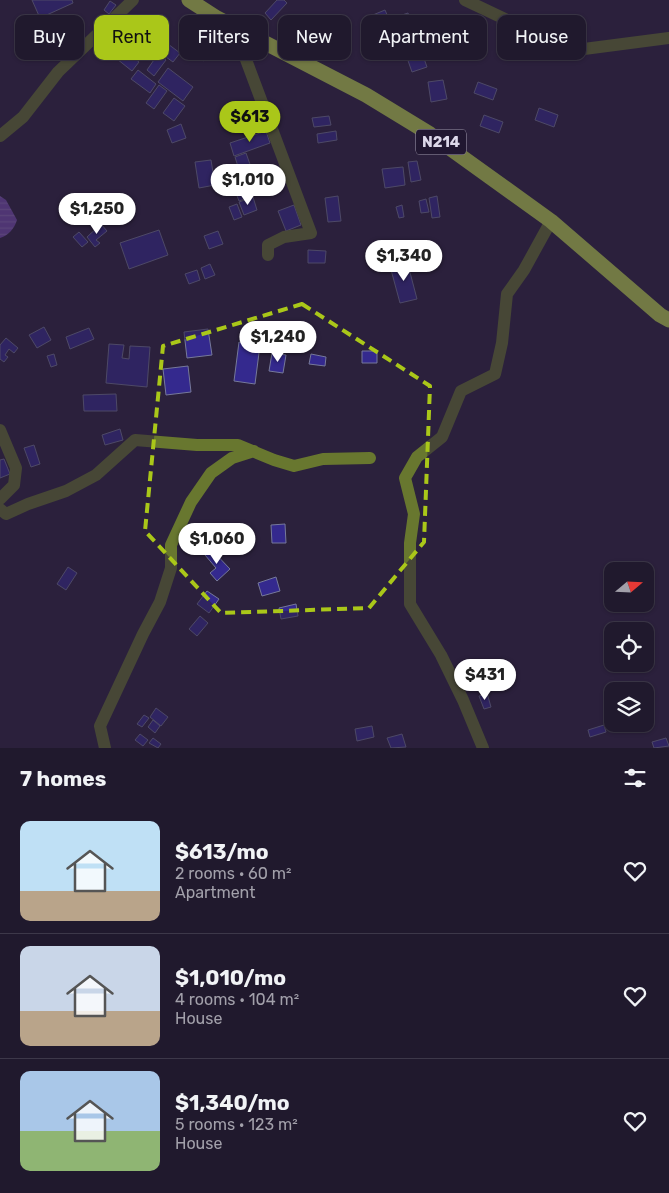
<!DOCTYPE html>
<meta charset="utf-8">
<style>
body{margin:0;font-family:Rubik,sans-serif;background:#282235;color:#f1f3f6;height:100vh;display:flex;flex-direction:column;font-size:19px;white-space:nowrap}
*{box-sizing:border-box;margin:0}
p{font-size:16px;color:#a2a0aa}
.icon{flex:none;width:28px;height:28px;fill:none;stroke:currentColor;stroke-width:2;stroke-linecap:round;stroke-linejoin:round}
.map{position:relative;height:748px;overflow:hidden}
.side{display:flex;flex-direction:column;background:#20192d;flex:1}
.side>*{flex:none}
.guide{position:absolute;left:15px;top:15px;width:640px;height:45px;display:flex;gap:10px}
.needle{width:32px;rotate:71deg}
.tools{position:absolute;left:604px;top:562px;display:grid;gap:10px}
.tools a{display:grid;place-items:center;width:50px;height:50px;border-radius:10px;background:#20192d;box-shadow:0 1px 4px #0004,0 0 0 1px #3d3849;font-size:25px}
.price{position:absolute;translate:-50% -42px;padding:0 11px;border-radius:18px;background:#fff;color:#222;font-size:16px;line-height:32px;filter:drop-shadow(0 1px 2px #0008)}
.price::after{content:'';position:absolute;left:50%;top:30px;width:15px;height:11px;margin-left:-8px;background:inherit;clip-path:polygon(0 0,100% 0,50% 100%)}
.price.selected{background:#aac719;color:#111}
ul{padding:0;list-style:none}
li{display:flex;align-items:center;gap:15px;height:125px;padding:0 20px}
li+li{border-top:1px solid #3d3849}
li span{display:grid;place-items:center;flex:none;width:140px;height:100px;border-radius:10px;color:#555}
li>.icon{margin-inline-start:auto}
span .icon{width:60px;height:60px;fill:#fffc;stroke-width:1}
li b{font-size:21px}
h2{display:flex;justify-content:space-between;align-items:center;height:60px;padding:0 20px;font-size:21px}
.pill{padding:0 18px;border-radius:10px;background:#20192d;box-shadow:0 1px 4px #0004,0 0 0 1px #3d3849;font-size:18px;line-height:45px}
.pill.selected{background:#aac719;color:#111}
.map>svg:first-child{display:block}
</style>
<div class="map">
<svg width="669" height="748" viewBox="0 0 669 748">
<defs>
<pattern id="water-rules" width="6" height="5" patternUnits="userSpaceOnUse" patternTransform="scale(1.25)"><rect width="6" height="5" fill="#7a4fb7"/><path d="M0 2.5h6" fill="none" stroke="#9370c4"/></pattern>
</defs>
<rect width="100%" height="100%" fill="#2b213c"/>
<path fill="url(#water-rules)" d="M 0,196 L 6,200 L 17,220 C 14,229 9,235 0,238 Z"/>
<path fill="#34298e" stroke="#76799a" d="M 32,0 L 72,0 L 73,3 L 40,18 Z
M 277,0 L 284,0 L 287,3 L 271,20 L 265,13 Z
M 110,1 L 116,5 L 109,14 L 104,10 Z
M 385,10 L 391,24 L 373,31 L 368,17 Z
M 408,13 L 427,67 L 412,72 L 393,18 Z
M 148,29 L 180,53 L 173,62 L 152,47 L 143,59 L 132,51 Z
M 206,34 L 218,43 L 212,50 L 201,42 Z
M 195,43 L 209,54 L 204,61 L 190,50 Z
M 124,50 L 139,62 L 132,71 L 117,59 Z
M 158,54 L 166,60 L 154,76 L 147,70 Z
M 168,68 L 193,87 L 183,101 L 158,82 Z
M 138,70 L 156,84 L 150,93 L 131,79 Z
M 443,80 L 447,99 L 431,102 L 428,82 Z
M 478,82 L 497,89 L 493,100 L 474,93 Z
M 159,85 L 167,91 L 154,109 L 146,103 Z
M 174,98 L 185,106 L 174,121 L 163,113 Z
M 539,108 L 558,115 L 554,127 L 535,120 Z
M 484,115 L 503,122 L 499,133 L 480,126 Z
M 329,116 L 331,125 L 314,127 L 312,118 Z
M 181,124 L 186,138 L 172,143 L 167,130 Z
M 266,131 L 270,143 L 234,156 L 230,143 Z
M 336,131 L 337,140 L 318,143 L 317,134 Z
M 246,153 L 252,170 L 240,173 L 235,157 Z
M 211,160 L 215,185 L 199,188 L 195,162 Z
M 417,161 L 421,180 L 411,182 L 408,162 Z
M 403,167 L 405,185 L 385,188 L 382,169 Z
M 242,182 L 247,198 L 239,201 L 233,185 Z
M 338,196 L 341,221 L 328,222 L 325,198 Z
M 437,196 L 440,217 L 432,218 L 429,198 Z
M 253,197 L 257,210 L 244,215 L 239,202 Z
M 426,199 L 429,212 L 421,213 L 419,201 Z
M 237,204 L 242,217 L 234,220 L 229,207 Z
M 294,205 L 301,225 L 286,231 L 278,211 Z
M 402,205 L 404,217 L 399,218 L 396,207 Z
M 101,224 L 107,231 L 96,240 L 100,243 L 95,247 L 87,237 Z
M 159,230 L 168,255 L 129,269 L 120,243 Z
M 218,231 L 223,244 L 209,249 L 204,236 Z
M 79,232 L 88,242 L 82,247 L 73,237 Z
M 308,250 L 326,251 L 325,263 L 308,263 Z
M 407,261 L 417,299 L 400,303 L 390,266 Z
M 210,264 L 215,275 L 205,279 L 201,268 Z
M 197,270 L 200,280 L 189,284 L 185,274 Z
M 44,327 L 51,340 L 37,348 L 29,335 Z
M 89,328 L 94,339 L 70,349 L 66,337 Z
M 208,329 L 212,355 L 187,358 L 184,332 Z
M 6,338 L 18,348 L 14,353 L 9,349 L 5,355 L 8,357 L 4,362 L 0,359 L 0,345 Z
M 239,342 L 260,345 L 255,384 L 234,381 Z
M 109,344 L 124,345 L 122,358 L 129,359 L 130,346 L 150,347 L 147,387 L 106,383 Z
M 362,351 L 377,351 L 377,363 L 362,363 Z
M 272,353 L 286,355 L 283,373 L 269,371 Z
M 54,354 L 57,365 L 51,367 L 47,356 Z
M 311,354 L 326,357 L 325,366 L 309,364 Z
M 188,366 L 191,392 L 166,395 L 163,369 Z
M 116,394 L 117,411 L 84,411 L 83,395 Z
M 120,429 L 123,440 L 105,445 L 102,435 Z
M 34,445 L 40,464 L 31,467 L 24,448 Z
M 4,459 L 10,474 L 0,478 L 0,460 Z
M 285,524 L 286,543 L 272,543 L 271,525 Z
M 206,534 L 211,544 L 195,552 L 190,542 Z
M 211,549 L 230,569 L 217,581 L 210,573 L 216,568 L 205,555 Z
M 68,567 L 77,573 L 66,590 L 57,584 Z
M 276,577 L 280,591 L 262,596 L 258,583 Z
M 207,591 L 219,599 L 209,613 L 197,604 Z
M 296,604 L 298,616 L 281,619 L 279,608 Z
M 200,616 L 208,623 L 197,636 L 189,629 Z
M 487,693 L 491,707 L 484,709 L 479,696 Z
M 156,708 L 168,717 L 161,726 L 150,717 Z
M 144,715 L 149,718 L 142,727 L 137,724 Z
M 153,720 L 160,726 L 155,733 L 148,727 Z
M 604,725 L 606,732 L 590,737 L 588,730 Z
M 372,726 L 374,737 L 357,741 L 355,729 Z
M 140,734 L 148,740 L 143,746 L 135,740 Z
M 402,734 L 406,747 L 391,748 L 387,738 Z
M 153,738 L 161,744 L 158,748 L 149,743 Z
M 666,738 L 669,746 L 654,748 L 652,742 Z"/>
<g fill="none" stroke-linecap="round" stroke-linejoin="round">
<path stroke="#68772f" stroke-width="12" d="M 465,0 L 566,48 L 584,49 L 669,38
M 244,31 L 245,57 L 311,233 L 284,237 L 268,245 L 268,255
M 0,136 L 23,117 L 58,72 L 133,0
M 0,430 L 16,468 L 14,485 L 0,499
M 0,509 L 6,514 L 28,504 L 66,491 L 96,475 L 135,440 L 197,445 L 238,445 L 274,460 L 294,466 L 323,459 L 370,458
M 105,748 L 100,726 L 143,634 L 160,602 L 171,568 L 171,545 L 191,502 L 211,473 L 232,458 L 254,451
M 483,748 L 463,700 L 441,655 L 410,604 L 410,543 L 414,514 L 405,478 L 417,457 L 442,437 L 461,391 L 495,374 L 502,343 L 507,294 L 524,270 L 551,221"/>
<path stroke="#c7e54f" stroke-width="15" d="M 189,0 L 217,18 L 366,95 L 430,134 L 551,221 L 660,315 L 669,320"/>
</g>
<path d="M0 0H669V748H0ZM 302,304 L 430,386 L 424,542 L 369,608 L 221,613 L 145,531 L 163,346 Z" fill="#2b213c" fill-opacity=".55" fill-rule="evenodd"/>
<path fill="none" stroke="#aac719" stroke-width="4" stroke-dasharray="10 6" stroke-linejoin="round" d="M 302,304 L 430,386 L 424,542 L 369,608 L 221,613 L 145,531 L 163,346 Z"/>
<g text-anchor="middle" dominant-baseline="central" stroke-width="4" stroke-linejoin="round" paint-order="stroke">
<rect fill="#211731" stroke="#a59eb2" stroke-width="1" x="416" y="129.5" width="50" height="25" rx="4"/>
<g font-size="15" font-weight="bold" fill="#ddd8ea">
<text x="441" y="142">N214</text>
</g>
</g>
</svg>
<div class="tools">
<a><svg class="needle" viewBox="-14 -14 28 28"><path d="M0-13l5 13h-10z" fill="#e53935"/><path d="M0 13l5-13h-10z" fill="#a2a0aa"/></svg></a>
<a><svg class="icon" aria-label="locate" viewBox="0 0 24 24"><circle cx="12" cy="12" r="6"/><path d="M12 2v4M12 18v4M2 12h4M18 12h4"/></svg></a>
<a><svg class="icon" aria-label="layers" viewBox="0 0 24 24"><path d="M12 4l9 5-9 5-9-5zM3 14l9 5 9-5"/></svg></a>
</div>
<b class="price selected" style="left:250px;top:143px">$613</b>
<b class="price" style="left:248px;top:206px">$1,010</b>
<b class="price" style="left:97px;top:235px">$1,250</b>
<b class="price" style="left:404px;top:282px">$1,340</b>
<b class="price" style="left:278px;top:363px">$1,240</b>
<b class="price" style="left:217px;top:565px">$1,060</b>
<b class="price" style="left:485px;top:701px">$431</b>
<div class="guide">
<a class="pill">Buy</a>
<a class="pill selected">Rent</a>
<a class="pill">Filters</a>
<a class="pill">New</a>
<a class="pill">Apartment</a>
<a class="pill">House</a>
</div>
</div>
<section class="side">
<h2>7 homes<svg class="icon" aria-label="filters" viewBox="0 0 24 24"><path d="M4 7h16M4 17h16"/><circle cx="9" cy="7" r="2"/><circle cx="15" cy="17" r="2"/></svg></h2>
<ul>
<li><span style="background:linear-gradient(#bfe0f5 70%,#b9a48a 0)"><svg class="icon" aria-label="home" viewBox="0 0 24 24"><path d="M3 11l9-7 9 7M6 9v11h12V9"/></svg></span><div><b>$613/mo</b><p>2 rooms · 60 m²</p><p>Apartment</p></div><svg class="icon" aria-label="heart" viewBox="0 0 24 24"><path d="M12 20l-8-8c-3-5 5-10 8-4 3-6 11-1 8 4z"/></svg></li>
<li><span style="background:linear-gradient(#c9d6e8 65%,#b9a48a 0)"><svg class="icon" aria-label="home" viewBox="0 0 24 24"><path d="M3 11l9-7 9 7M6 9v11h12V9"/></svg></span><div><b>$1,010/mo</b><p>4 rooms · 104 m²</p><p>House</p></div><svg class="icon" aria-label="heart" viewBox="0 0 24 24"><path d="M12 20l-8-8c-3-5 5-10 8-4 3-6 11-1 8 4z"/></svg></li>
<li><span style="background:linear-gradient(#a9c7e8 60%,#8fb573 0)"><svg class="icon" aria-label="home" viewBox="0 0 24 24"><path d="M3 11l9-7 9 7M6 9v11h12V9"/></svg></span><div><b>$1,340/mo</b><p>5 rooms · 123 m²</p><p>House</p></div><svg class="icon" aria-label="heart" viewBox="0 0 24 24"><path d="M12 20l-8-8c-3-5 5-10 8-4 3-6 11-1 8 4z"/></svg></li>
</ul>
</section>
